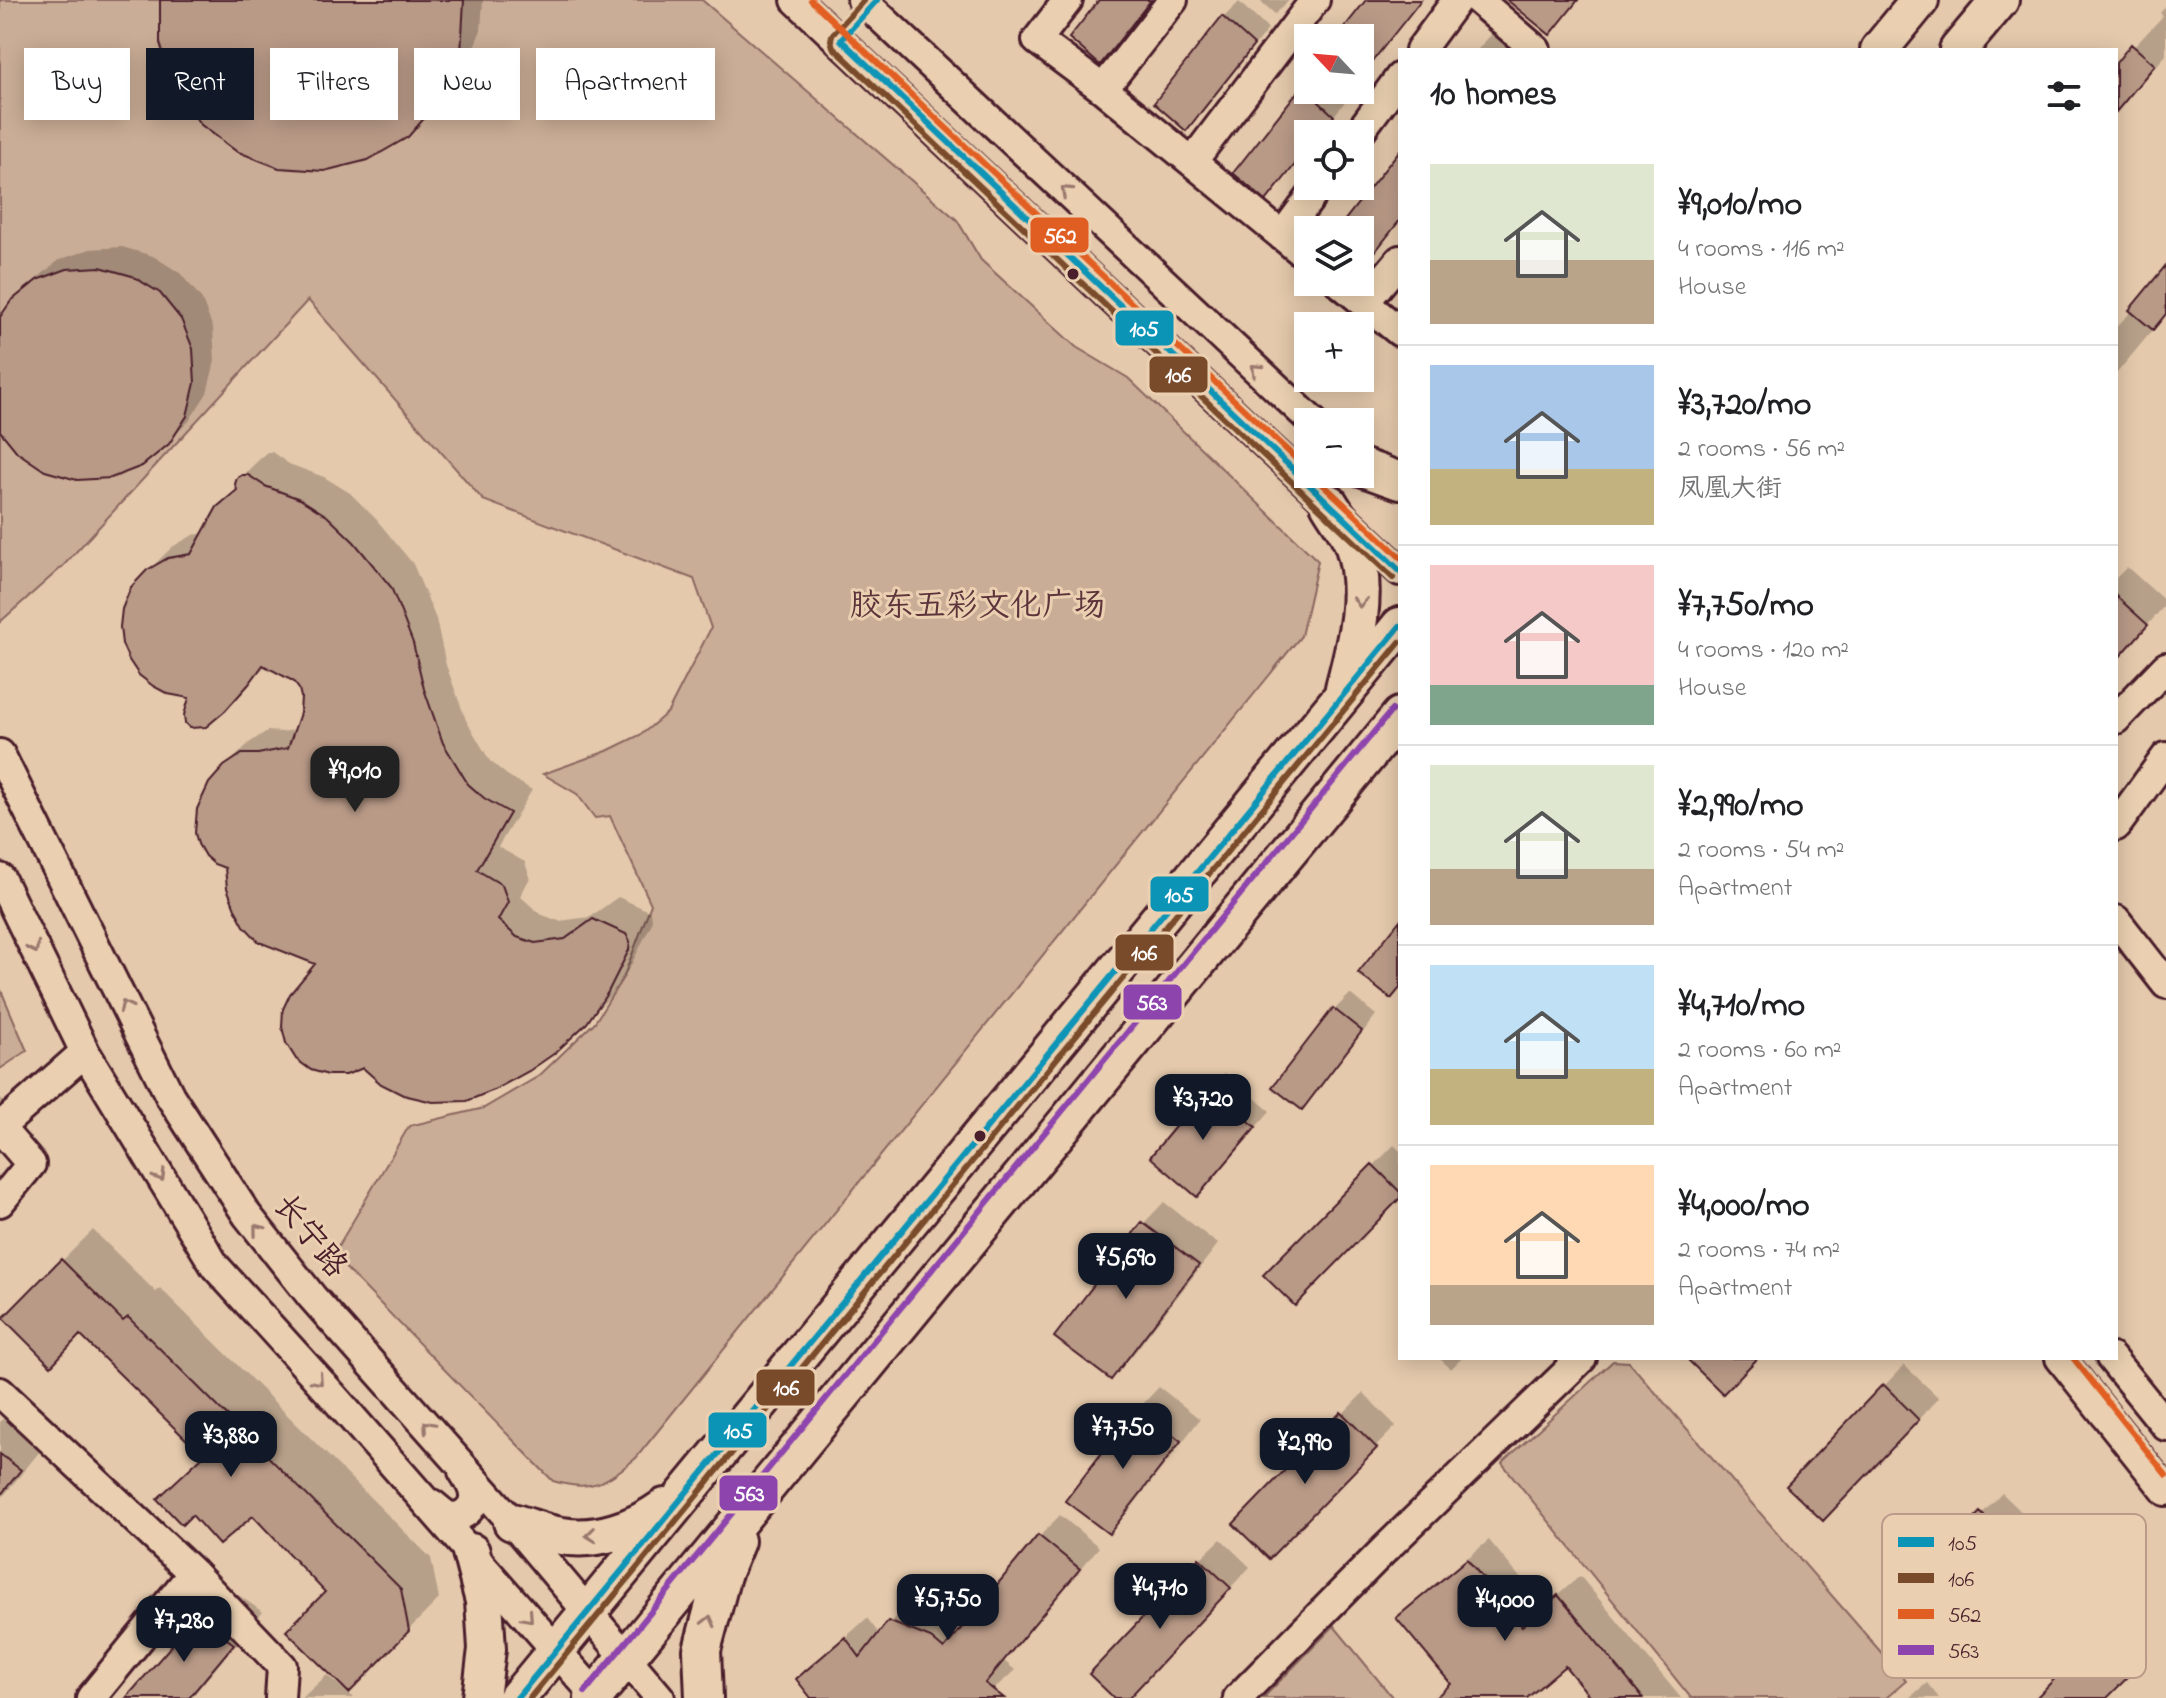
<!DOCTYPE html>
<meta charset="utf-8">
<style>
body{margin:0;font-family:"Indie Flower","LXGW WenKai TC",sans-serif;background:#f6f6f6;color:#202124;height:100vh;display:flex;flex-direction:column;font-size:30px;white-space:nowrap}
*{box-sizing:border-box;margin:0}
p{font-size:26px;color:#757577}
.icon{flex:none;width:44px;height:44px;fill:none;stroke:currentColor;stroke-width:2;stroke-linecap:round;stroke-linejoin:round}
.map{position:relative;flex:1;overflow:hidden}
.panel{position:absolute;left:1398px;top:48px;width:720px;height:1312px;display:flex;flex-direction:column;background:#fff;border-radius:0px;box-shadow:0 4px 20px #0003}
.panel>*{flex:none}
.banner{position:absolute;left:24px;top:48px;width:760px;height:72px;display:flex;gap:16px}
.needle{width:52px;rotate:296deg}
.controls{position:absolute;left:1294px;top:24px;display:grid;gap:16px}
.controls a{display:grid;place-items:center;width:80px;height:80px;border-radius:0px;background:#fff;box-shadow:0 4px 20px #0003;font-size:40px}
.price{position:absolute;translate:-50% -68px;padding:0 18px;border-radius:16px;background:#111827;color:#fff;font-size:26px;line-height:52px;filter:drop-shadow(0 2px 4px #0008)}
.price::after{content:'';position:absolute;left:50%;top:48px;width:24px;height:18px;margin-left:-12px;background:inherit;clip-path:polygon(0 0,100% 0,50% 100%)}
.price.on{background:#222;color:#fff}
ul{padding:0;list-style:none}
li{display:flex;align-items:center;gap:24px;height:200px;padding:0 32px}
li+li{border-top:2px solid #e0e0e0}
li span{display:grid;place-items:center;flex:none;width:224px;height:160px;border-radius:0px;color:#555}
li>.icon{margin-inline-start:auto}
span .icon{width:96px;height:96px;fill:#fffc;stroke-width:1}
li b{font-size:34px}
h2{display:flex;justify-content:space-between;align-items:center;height:96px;padding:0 32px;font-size:34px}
.pill{padding:0 28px;border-radius:0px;background:#fff;box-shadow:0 4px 20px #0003;font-size:28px;line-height:72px}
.pill.on{background:#111827;color:#fff}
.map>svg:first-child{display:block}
</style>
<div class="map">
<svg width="2166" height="1698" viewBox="0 0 2166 1698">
<rect width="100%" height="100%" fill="#e4c9ac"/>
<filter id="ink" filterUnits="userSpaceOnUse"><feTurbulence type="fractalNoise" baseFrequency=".0125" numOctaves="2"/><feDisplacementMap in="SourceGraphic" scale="16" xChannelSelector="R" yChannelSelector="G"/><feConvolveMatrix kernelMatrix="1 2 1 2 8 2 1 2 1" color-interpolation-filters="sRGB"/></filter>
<g filter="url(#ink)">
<path fill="#caad96" stroke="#8a6660" stroke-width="2" d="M 0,0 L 702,0 L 957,220 L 981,260 L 1076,347 L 1128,378 L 1318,561 L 1301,636 L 636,1458 C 606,1482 593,1493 553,1481 L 333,1255 L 409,1126 L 484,1108 L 539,1076 L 595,1022 L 624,976 L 651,904 L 610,816 L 595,818 L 577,794 L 543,774 L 607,751 L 642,734 L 668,712 L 711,628 L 694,579 L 483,500 L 308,300 L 63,566 L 0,622 Z
M 0,988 L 27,1051 L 0,1069 Z
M 1613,1361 L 1629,1362 L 1906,1681 L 1886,1698 L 1691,1698 L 1502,1463 Z
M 1334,1626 L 1393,1698 L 1263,1698 Z"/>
<path fill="#0003" d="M 162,0 L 483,0 L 481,30 L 462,76 L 428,114 Z
M 1101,0 L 1152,0 L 1115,47 L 1100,62 Z
M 1259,0 L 1289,0 L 1275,14 Z
M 1368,0 L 1422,0 L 1360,76 L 1360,38 L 1338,38 Z
M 1239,2 L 1268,29 L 1202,113 L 1186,128 L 1156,103 L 1224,17 Z
M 2166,6 L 2166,55 L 2116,111 L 2116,66 L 2163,16 L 2160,13 Z
M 1500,25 L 1527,50 L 1477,50 Z
M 1308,83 L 1308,90 L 1337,90 L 1347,99 L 1320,134 L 1308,134 L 1308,149 L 1281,183 L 1266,198 L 1303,88 Z
M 122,247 L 153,256 L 180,273 L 201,298 L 213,328 L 215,361 L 207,393 L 189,421 L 167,443 L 0,428 L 0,321 L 12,302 L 34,281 L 59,260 L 90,249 Z
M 2166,268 L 2166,314 L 2116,374 L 2116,327 L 2133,310 Z
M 267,452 L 272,452 L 289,464 L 324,477 L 350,493 L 376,519 L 413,564 L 436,619 L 446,665 L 466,720 L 490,761 L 507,775 L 532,790 L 498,847 L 525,862 L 530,878 L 520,896 L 540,914 L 559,921 L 590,917 L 618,897 L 649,911 L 652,917 L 651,925 L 630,967 L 609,998 L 585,1022 L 319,964 L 225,767 L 249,743 L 267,731 L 283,732 L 296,729 L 302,714 L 303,697 L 301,688 L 294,680 L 266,665 L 248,685 L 192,696 L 148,571 L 172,547 L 193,535 L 205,533 L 239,488 L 239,479 Z
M 2127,567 L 2166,602 L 2166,604 L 2116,661 L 2116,578 Z
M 1350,994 L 1376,1015 L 1317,1092 L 1301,1107 L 1275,1087 L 1335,1009 Z
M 1225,1073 L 1270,1111 L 1197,1195 L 1210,1088 Z
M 0,1098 L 24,1126 L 0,1154 Z
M 1394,1145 L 1400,1151 L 1400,1196 L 1266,1275 Z
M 1164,1202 L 1218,1244 L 1131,1357 L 1111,1378 L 1057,1336 L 1144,1223 Z
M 93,1230 L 156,1292 L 160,1288 L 431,1558 L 439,1599 L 347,1692 L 354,1698 L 302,1698 L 327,1675 L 342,1688 L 344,1686 L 328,1592 L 205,1455 L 81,1333 L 5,1318 Z
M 1439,1358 L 1462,1358 L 1451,1369 Z
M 1904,1365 L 1939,1398 L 1843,1498 L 1884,1386 Z
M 1159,1387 L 1200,1419 L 1129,1511 L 1109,1532 L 1067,1500 L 1139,1408 Z
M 1363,1393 L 1396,1426 L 1269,1556 L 1235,1524 Z
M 13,1409 L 50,1439 L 0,1500 L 0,1422 Z
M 2002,1493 L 2036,1526 L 1941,1626 L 1886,1613 Z
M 1060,1515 L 1099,1547 L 1004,1661 L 1015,1670 L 985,1698 L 813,1698 L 799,1679 L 867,1618 L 880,1635 L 910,1601 L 952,1618 L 964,1628 L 1040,1536 Z
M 1221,1539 L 1250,1567 L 1126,1698 L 1117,1698 L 1200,1559 Z
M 1489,1540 L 1544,1607 L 1580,1576 L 1681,1698 L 1594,1698 L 1565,1663 L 1524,1698 L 1439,1698 L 1453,1683 L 1399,1618 L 1420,1598 Z
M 228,1588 L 263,1612 L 191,1698 L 128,1698 L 197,1618 Z
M 2113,1622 L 2147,1655 L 2105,1698 L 2039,1698 Z
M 1927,1683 L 1939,1698 L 1909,1698 Z"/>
<path fill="#b99a87" stroke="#4a1f2b" stroke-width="2" d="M 160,0 L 464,0 L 461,53 L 441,99 L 408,137 L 368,160 L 324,171 L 279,168 L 236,151 L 200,124 L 174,86 L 160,43 Z
M 1099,0 L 1151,0 L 1100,65 L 1069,38 Z
M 1366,0 L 1421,0 L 1360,77 L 1360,38 L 1336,38 Z
M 1507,0 L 1578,0 L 1550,35 Z
M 1222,16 L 1254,45 L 1186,131 L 1154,103 Z
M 2131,44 L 2155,65 L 2116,112 L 2116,63 Z
M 1302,86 L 1334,116 L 1319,134 L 1308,134 L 1308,148 L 1266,201 L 1233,173 Z
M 1400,150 L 1400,220 L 1360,271 L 1360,230 L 1337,230 Z
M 2166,265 L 2166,314 L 2153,330 L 2129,310 Z
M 100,267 L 132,276 L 160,293 L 181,319 L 193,349 L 195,383 L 187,416 L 169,444 L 142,466 L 111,478 L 77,480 L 45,471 L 17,452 L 0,431 L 0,317 L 11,301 L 37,280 L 67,269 Z
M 242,475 L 248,475 L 265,486 L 300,499 L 327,516 L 354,542 L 391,587 L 413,643 L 424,689 L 443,743 L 468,784 L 484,798 L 510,813 L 477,870 L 502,885 L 508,902 L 498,920 L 517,937 L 535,943 L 565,939 L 593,919 L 626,934 L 630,941 L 629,950 L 608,992 L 587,1023 L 555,1053 L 529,1071 L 494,1090 L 467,1101 L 433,1102 L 403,1095 L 381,1084 L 363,1068 L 346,1075 L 328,1075 L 311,1070 L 296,1059 L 286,1043 L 282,1027 L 283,1009 L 290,994 L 315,964 L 259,942 L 244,926 L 236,911 L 227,888 L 225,868 L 214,864 L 205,856 L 198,844 L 195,833 L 197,809 L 209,783 L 224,766 L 242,754 L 258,754 L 288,748 L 300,713 L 301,697 L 299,689 L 293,681 L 263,665 L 249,684 L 225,711 L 206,727 L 190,728 L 185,723 L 184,715 L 189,698 L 168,694 L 153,686 L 139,675 L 129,660 L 122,644 L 120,627 L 122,609 L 131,587 L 147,570 L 168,558 L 191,554 L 217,507 L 237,490 L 235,484 L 237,478 Z
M 2116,596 L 2148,625 L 2116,661 Z
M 1400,920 L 1400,988 L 1391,999 L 1358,973 Z
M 1333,1008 L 1362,1031 L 1302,1110 L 1272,1087 Z
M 1208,1087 L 1256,1127 L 1197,1197 L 1150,1157 Z
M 1372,1164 L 1400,1192 L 1400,1198 L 1295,1306 L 1263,1275 Z
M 1142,1222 L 1199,1265 L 1111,1380 L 1054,1337 Z
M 61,1259 L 123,1321 L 128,1317 L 401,1589 L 409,1631 L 349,1693 L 286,1631 L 325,1592 L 253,1516 L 219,1545 L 192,1515 L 182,1525 L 157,1499 L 203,1456 L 80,1335 L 51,1366 L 3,1318 Z
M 1686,1358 L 1758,1358 L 1723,1394 Z
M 1883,1384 L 1919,1420 L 1823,1521 L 1786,1486 Z
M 1137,1407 L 1181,1441 L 1109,1534 L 1065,1501 Z
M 1341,1412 L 1377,1448 L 1269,1559 L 1233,1524 Z
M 0,1454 L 21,1470 L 0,1496 Z
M 1980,1512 L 2017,1548 L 1920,1649 L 1883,1613 Z
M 1038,1535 L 1080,1569 L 985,1683 L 1004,1698 L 811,1698 L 796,1679 L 845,1637 L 860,1657 L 888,1621 L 931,1638 L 944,1649 Z
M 1199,1558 L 1231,1588 L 1129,1698 L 1114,1698 L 1089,1674 Z
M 1467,1559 L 1522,1626 L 1558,1595 L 1643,1698 L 1591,1698 L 1565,1666 L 1527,1698 L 1435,1698 L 1451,1684 L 1396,1618 Z
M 196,1617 L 234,1644 L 189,1698 L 126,1698 Z
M 2091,1641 L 2128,1677 L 2107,1698 L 2036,1698 Z"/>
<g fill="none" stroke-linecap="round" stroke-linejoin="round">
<defs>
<path id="minor" d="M 796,0 L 1400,571
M 862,0 L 1313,422
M 1068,0 L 1037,40 L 1103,89 L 1173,0
M 1478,0 L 1536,50
M 1420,50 L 1457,0
M 1103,89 L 1308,257
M 1358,134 L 1400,77
M 1192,162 L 1315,0
M 1282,236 L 1319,186
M 1339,282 L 1400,332
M 1364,303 L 1400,260
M 2116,719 L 2166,667
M 0,754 L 170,1096 L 247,1215 L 312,1297 L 512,1522 L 660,1698
M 2116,826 L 2166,757
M 0,878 L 85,1052 L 215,1266 L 333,1396 L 598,1698
M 2116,920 L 2166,984
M 0,1127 L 85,1052
M 0,1128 L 31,1164 L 0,1202
M 2060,1358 L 2166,1491
M 2111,1358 L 2166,1426
M 0,1392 L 193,1573 L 91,1698
M 432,1504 C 437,1508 442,1513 448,1516 C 461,1520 476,1508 474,1494 C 473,1486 467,1478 463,1471
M 193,1573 L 282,1666 L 280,1698
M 1238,1698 L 1383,1551 L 1582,1358"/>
<path id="major" d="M 1879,50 L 1920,0
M 1958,50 L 2000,0
M 1361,467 L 1400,481
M 1329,503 C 1337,517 1349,531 1354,547 C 1369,593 1356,642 1344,688
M 512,1522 C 528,1526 545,1534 562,1536 C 598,1542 636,1528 665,1507
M 471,1552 L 484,1601 L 487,1649 L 481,1698
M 517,1698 L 1400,626
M 593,1698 L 1400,716
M 704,1698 L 702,1650 L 722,1575 L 736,1541"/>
</defs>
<use href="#minor" stroke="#4a1f2b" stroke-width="34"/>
<use href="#major" stroke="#4a1f2b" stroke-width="42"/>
<use href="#minor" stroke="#ead0b1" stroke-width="28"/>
<use href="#major" stroke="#ead0b1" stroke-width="36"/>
<defs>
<path id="bus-1" d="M 877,0 L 841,40 L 1400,571
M 517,1698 L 1400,626"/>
<path id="bus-2" d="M 864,0 L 832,35 L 831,40 L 833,47 L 1393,578
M 530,1698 L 1400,642"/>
<path id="bus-3" d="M 811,0 L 1308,470
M 1312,474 L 1400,557
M 2073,1358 L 2166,1475"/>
<path id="bus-4" d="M 585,1692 L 1392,710"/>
</defs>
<use href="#bus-1" stroke="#ead0b1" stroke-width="12"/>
<use href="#bus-2" stroke="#ead0b1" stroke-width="12"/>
<use href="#bus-3" stroke="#ead0b1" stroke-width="12"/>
<use href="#bus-4" stroke="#ead0b1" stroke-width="12"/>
<use href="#bus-1" stroke="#0b94b6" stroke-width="6"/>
<use href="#bus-2" stroke="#7a4b2a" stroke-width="6"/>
<use href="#bus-3" stroke="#e15e23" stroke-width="6"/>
<use href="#bus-4" stroke="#8e44ad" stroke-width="6"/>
</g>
<defs><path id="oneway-chevron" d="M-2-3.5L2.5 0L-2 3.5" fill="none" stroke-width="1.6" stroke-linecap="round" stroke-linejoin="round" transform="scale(2)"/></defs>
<g stroke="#9a786e">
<use href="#oneway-chevron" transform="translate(1066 191) rotate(-137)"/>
<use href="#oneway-chevron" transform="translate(1256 369) rotate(-137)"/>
<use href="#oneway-chevron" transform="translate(1360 602) rotate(93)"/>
<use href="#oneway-chevron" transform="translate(34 948) rotate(64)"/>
<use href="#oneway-chevron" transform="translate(125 1006) rotate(-116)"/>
<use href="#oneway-chevron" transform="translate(160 1176) rotate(59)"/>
<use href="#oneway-chevron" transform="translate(258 1229) rotate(-129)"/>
<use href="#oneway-chevron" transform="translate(318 1380) rotate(48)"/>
<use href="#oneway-chevron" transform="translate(428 1426) rotate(-132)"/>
<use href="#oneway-chevron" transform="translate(591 1535) rotate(174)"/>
<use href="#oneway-chevron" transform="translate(528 1617) rotate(48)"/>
<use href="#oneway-chevron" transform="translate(709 1621) rotate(-76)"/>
</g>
</g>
<g fill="#4a1f2b" stroke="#ead0b1" stroke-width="3">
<circle cx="1073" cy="274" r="7"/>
<circle cx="980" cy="1136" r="7"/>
</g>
<g text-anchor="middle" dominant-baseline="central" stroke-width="6" stroke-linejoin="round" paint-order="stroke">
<g font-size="32" fill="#5d343b" stroke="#ead0b1">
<text x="978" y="607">胶东五彩文化广场</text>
</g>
<g font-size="32" fill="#4a1f2b" stroke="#ead0b1">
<text transform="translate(309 1237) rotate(51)">长宁路</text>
</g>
</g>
<rect x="1882" y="1514" width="264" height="164" rx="12" fill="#ead0b1" stroke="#ba9b89" stroke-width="2"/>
<rect x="1898" y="1537" width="36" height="10" fill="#0b94b6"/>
<rect x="1898" y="1573" width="36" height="10" fill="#7a4b2a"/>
<rect x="1898" y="1609" width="36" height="10" fill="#e15e23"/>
<rect x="1898" y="1645" width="36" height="10" fill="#8e44ad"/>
<g font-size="22" fill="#4a1f2b">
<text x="1948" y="1550">105</text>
<text x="1948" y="1586">106</text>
<text x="1948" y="1622">562</text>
<text x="1948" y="1658">563</text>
</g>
<g stroke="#ead0b1" stroke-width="3">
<rect x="1029" y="216" width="61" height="38" rx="8" fill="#e15e23"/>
<rect x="1114" y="309" width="61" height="38" rx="8" fill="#0b94b6"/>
<rect x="1148" y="355" width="61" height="39" rx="8" fill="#7a4b2a"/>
<rect x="1149" y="875" width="61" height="38" rx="8" fill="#0b94b6"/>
<rect x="1114" y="933" width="61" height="39" rx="8" fill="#7a4b2a"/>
<rect x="1122" y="983" width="61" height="38" rx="8" fill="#8e44ad"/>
<rect x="755" y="1368" width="61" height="39" rx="8" fill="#7a4b2a"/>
<rect x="707" y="1411" width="61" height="38" rx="8" fill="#0b94b6"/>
<rect x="718" y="1474" width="61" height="38" rx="8" fill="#8e44ad"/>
</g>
<g font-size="22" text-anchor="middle" font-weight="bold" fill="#fff">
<text x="1060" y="243">562</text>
<text x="1144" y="336">105</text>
<text x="1178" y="382">106</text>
<text x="1179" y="902">105</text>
<text x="1144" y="960">106</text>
<text x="1152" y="1010">563</text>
<text x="786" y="1395">106</text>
<text x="738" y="1438">105</text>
<text x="749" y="1501">563</text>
</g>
</svg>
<div class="controls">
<a><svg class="needle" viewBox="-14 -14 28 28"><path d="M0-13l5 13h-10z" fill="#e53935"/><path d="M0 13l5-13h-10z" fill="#757577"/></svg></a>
<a><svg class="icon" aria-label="locate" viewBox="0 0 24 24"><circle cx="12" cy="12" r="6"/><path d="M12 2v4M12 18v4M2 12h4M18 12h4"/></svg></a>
<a><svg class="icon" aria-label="layers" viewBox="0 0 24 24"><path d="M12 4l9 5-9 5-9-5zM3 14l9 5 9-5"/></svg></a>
<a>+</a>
<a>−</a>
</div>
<b class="price on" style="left:355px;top:814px">¥9,010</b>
<b class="price" style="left:1203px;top:1142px">¥3,720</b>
<b class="price" style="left:1126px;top:1301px">¥5,690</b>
<b class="price" style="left:1123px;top:1471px">¥7,750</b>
<b class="price" style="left:231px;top:1479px">¥3,880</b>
<b class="price" style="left:1305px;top:1486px">¥2,990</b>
<b class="price" style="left:1160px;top:1631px">¥4,710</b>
<b class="price" style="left:948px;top:1642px">¥5,750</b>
<b class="price" style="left:1505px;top:1643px">¥4,000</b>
<b class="price" style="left:184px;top:1664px">¥7,280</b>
<div class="banner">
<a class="pill">Buy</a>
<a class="pill on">Rent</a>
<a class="pill">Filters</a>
<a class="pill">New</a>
<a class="pill">Apartment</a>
</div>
<section class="panel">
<h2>10 homes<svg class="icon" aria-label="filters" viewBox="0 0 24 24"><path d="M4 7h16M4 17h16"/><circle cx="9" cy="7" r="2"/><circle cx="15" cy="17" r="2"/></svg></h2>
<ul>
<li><span style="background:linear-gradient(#dfe7d0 60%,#b9a48a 0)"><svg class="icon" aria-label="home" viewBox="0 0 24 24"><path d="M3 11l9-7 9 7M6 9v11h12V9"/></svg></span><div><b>¥9,010/mo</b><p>4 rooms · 116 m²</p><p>House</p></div></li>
<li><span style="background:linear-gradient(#a9c7e8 65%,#c2b280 0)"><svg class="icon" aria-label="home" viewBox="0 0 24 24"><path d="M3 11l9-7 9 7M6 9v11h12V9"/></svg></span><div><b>¥3,720/mo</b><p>2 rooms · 56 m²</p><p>凤凰大街</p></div></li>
<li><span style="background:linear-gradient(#f6c9c9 75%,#7fa58c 0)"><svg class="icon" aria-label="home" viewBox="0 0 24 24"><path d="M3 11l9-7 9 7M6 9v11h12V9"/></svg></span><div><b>¥7,750/mo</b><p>4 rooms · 120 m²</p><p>House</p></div></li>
<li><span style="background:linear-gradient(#dfe7d0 65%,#b9a48a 0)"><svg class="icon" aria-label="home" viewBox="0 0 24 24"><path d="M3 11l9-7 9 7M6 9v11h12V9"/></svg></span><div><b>¥2,990/mo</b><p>2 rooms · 54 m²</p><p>Apartment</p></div></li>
<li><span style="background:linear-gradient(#bfe0f5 65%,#c2b280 0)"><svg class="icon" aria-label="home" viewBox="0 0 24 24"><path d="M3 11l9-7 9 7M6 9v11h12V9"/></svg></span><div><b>¥4,710/mo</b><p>2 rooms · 60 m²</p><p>Apartment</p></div></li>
<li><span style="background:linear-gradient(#ffd9b3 75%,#b9a48a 0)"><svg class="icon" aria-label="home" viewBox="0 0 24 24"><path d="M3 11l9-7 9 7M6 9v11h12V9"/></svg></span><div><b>¥4,000/mo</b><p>2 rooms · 74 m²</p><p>Apartment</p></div></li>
</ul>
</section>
</div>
